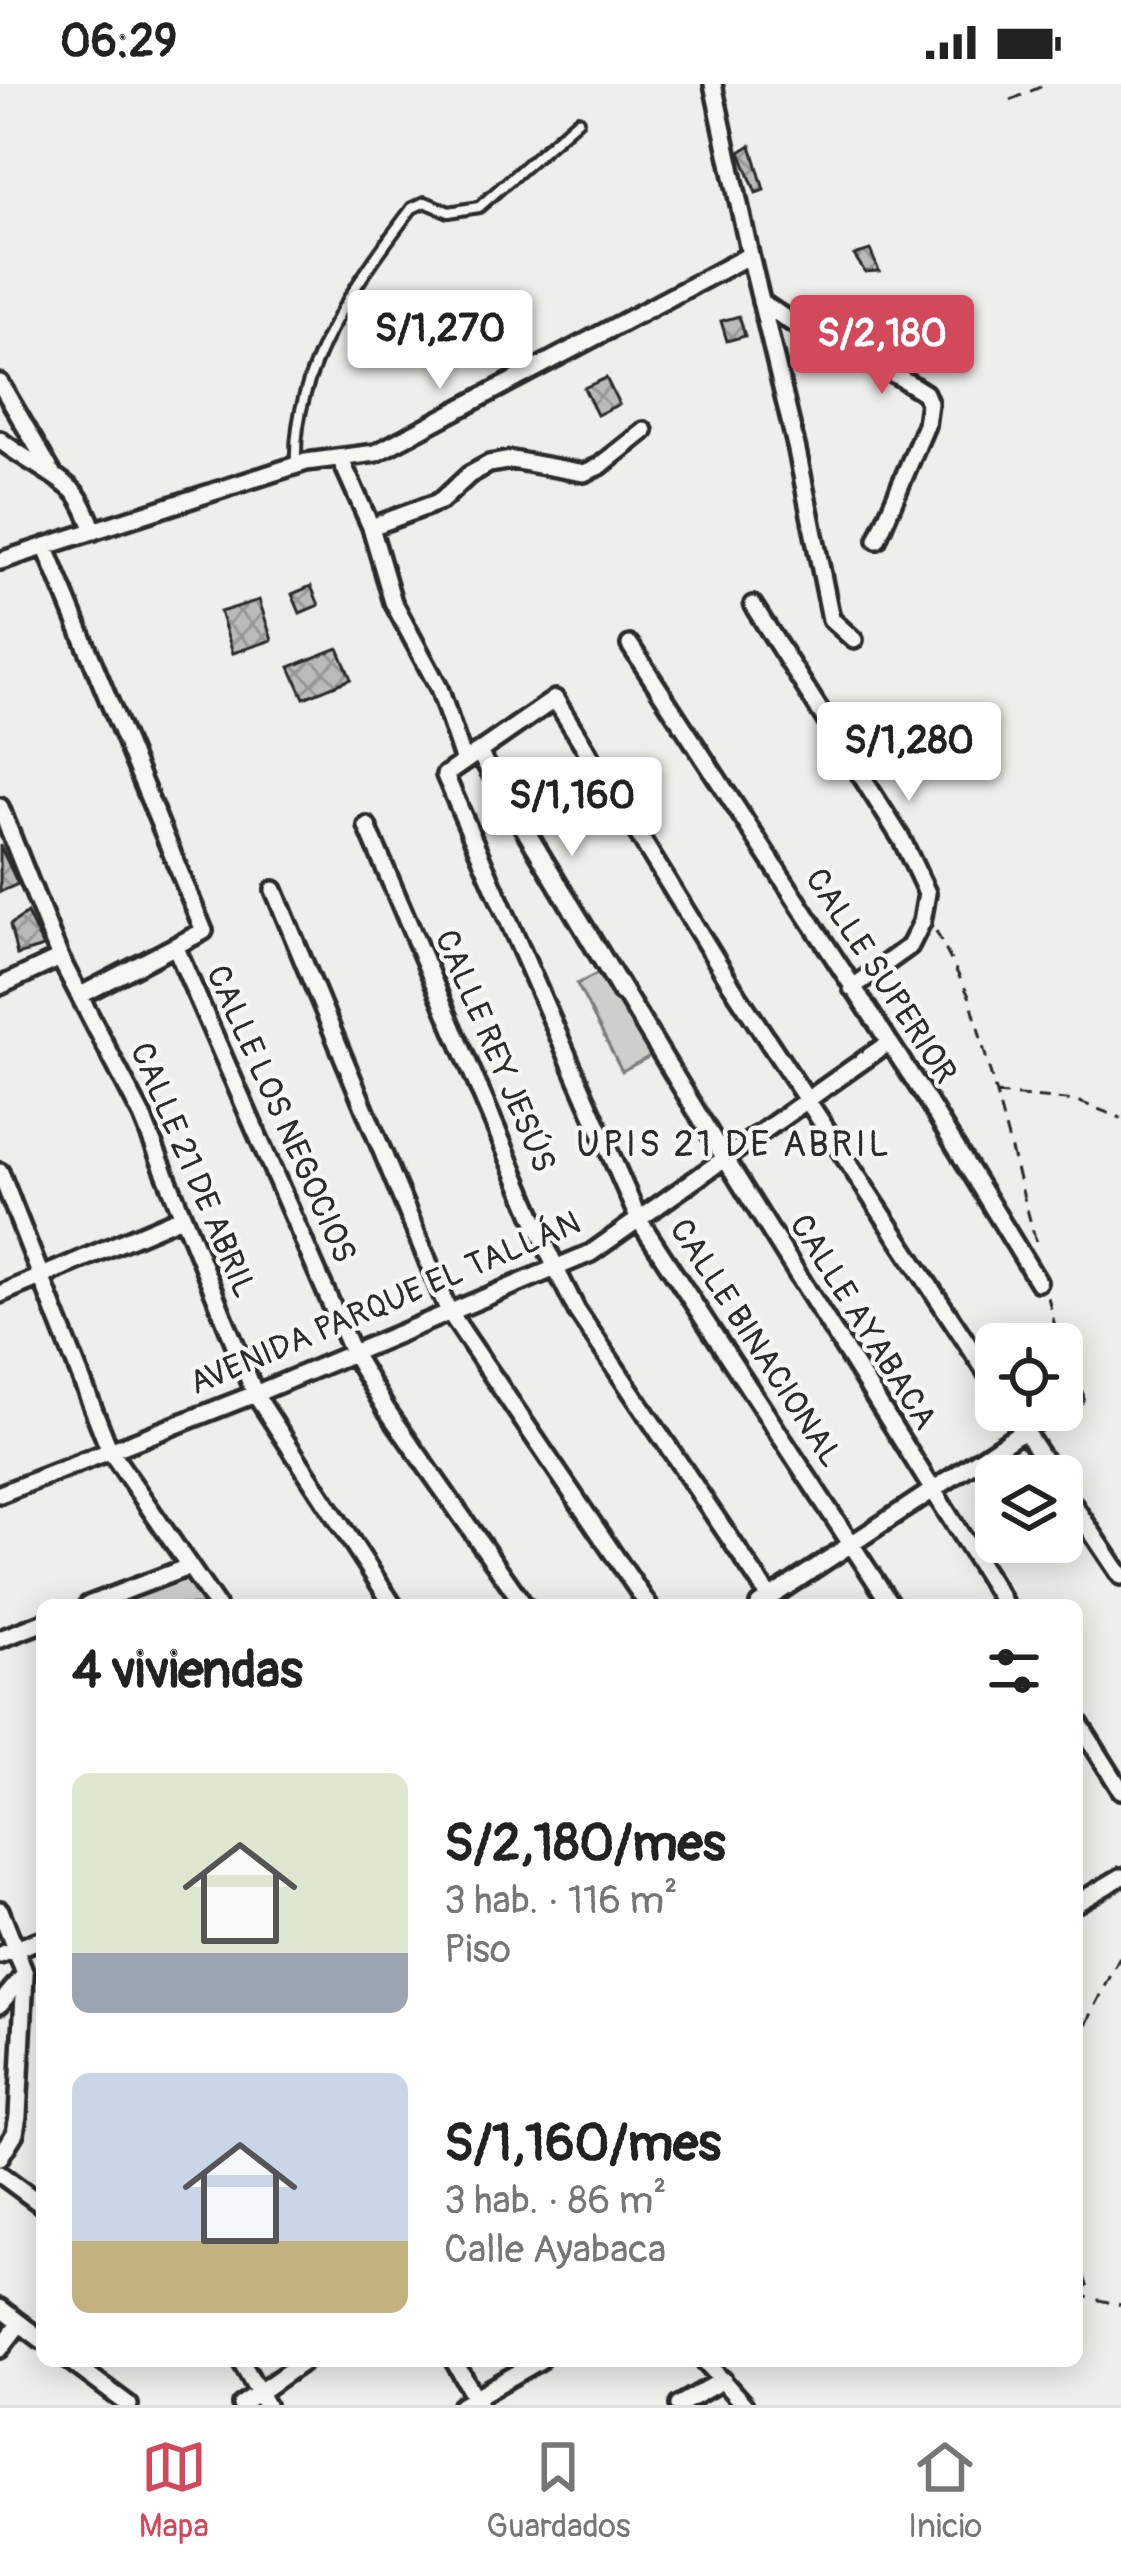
<!DOCTYPE html>
<html lang="es">
<meta charset="utf-8">
<style>
body{margin:0;font-family:Pangolin,sans-serif;background:#f6f6f6;color:#222;height:100vh;display:flex;flex-direction:column;font-size:45px;white-space:nowrap}
*{box-sizing:border-box;margin:0}
p{font-size:39px;color:#767676}
.icon{flex:none;width:66px;height:66px;fill:none;stroke:currentColor;stroke-width:2;stroke-linecap:round;stroke-linejoin:round}
.map{position:relative;flex:1;overflow:hidden}
.panel{position:absolute;left:36px;top:1515px;width:1047px;height:768px;display:flex;flex-direction:column;background:#fff;border-radius:18px;box-shadow:0 6px 30px #0003}
.panel>*{flex:none}
.fabs{position:absolute;left:975px;top:1239px;display:grid;gap:24px}
.fabs a{display:grid;place-items:center;width:108px;height:108px;border-radius:18px;background:#fff;box-shadow:0 6px 30px #0003;font-size:60px}
.price{position:absolute;translate:-50% -102px;padding:0 27px;border-radius:12px;background:#fff;color:#222;font-size:39px;line-height:78px;filter:drop-shadow(0 3px 6px #0008)}
.price::after{content:'';position:absolute;left:50%;top:72px;width:36px;height:27px;margin-left:-18px;background:inherit;clip-path:polygon(0 0,100% 0,50% 100%)}
.price.active{background:#d1495b;color:#fff}
ul{padding:0;list-style:none}
li{display:flex;align-items:center;gap:36px;height:300px;padding:0 36px}
li span{display:grid;place-items:center;flex:none;width:336px;height:240px;border-radius:18px;color:#555}
li>.icon{margin-inline-start:auto}
span .icon{width:144px;height:144px;fill:#fffc;stroke-width:1}
li b{font-size:51px}
h2{display:flex;justify-content:space-between;align-items:center;height:144px;padding:0 36px;font-size:51px}
.status{display:flex;justify-content:space-between;align-items:center;height:84px;padding:0 60px;background:#fff;direction:ltr}
.status svg{height:33px;fill:currentColor}
.dock{display:flex;justify-content:space-around;align-items:center;height:168px;border-top:3px solid #e0e0e0;background:#fff;font-size:33px;color:#767676}
.dock a{display:grid;justify-items:center;gap:6px}
.dock .active{color:#d1495b}
.map>svg:first-child{display:block}
</style>
<div class="status"><b>06:29</b><svg viewBox="0 0 49 12"><path d="M0 12V9h3v3zM5 12V6h3v6zM10 12V3h3v9zM15 12V0h3v12zM26 1h20v11H26zM47 4h2v5h-2z"/></svg></div>
<div class="map">
<svg width="1121" height="2321" viewBox="0 0 1121 2321">
<defs>
<pattern id="building-cross-hatch" width="8" height="8" patternUnits="userSpaceOnUse" patternTransform="scale(3)"><rect width="8" height="8" fill="#babab7"/><path d="M0 0l8 8M0 8l8-8" fill="none" stroke="#979795"/></pattern>
</defs>
<rect width="100%" height="100%" fill="#eeeeea"/>
<filter id="ink" filterUnits="userSpaceOnUse"><feTurbulence type="fractalNoise" baseFrequency=".00833" numOctaves="2"/><feDisplacementMap in="SourceGraphic" scale="24" xChannelSelector="R" yChannelSelector="G"/><feConvolveMatrix kernelMatrix="1 2 1 2 8 2 1 2 1" color-interpolation-filters="sRGB"/></filter>
<g filter="url(#ink)">
<path fill="#cececa" stroke="#7c7c7a" stroke-width="3" d="M 609,884 L 654,970 L 622,987 L 577,900 Z
M 183,1480 L 208,1521 L 96,1521 Z"/>
<path fill="url(#building-cross-hatch)" stroke="#2b2b2b" stroke-width="3" d="M 751,61 L 764,106 L 756,109 L 740,68 Z
M 870,166 L 879,187 L 865,188 L 854,171 Z
M 739,232 L 745,252 L 727,257 L 721,237 Z
M 606,294 L 619,320 L 597,331 L 584,304 Z
M 311,502 L 319,521 L 300,529 L 292,510 Z
M 259,516 L 272,556 L 233,569 L 220,528 Z
M 338,564 L 351,595 L 304,614 L 290,583 Z
M 0,761 L 18,800 L 0,808 Z
M 27,829 L 43,863 L 17,871 L 10,841 Z"/>
<g fill="none" stroke-linecap="round" stroke-linejoin="round">
<defs>
<path id="lane" d="M 296,381 C 292,285 357,197 412,124 L 425,118 L 449,128 L 479,123 L 578,36"/>
<path id="street" d="M 750,171 L 797,366 L 831,535 L 854,556
M 761,218 L 822,259 L 896,291 L 925,309 L 929,319 L 926,341 L 877,456
M 0,299 L 54,392
M 0,356 C 21,374 61,392 76,410 C 84,420 89,434 94,447
M 341,376 L 371,443 L 393,518 L 439,604 L 462,672
M 371,443 L 441,417 L 469,391 L 489,380 L 512,376 L 584,389 L 600,382 L 644,347
M 45,462 L 204,847 L 81,911
M 0,477 L 306,378 L 376,369 L 750,171 L 713,0
M 753,521 L 902,756 L 927,809 L 922,838 L 910,862 L 852,904
M 630,561 L 927,1016 L 1038,1198
M 0,723 L 60,874 L 142,1032 L 255,1310 L 393,1521
M 367,742 L 556,1185 L 577,1227 L 770,1514
M 274,806 L 448,1226 L 648,1521
M 176,864 L 352,1268 L 386,1325 L 524,1521
M 0,902 L 60,874
M 621,908 L 479,669 L 724,1073 L 1005,1521
M 0,1088 L 109,1365 L 216,1521
M 0,1210 L 181,1133
M 1062,1320 L 1073,1313
M 1011,1326 L 1054,1392
M 1062,1404 L 1121,1492
M 0,1410 L 255,1310 L 591,1169 L 888,959
M 88,1521 L 188,1483
M 759,1521 L 1054,1326
M 891,1521 L 639,1136 L 445,691 L 555,615 L 732,902 L 996,1303
M 0,1555 L 42,1539
M 1077,1636 L 1121,1706
M 1077,1819 L 1121,1793
M 0,1826 L 25,1890 L 18,2032 L 15,2049 L 0,2073
M 0,1871 L 42,1855
M 0,1920 L 25,1890
M 0,2090 L 42,2121
M 0,2224 L 42,2256
M 0,2265 L 20,2239
M 70,2277 L 129,2321
M 241,2277 L 266,2321
M 454,2277 L 478,2318
M 705,2277 L 744,2321
M 241,2321 L 304,2277
M 462,2321 L 539,2277
M 679,2321 L 723,2296"/>
</defs>
<use href="#lane" stroke="#2b2b2b" stroke-width="16"/>
<use href="#street" stroke="#2b2b2b" stroke-width="24"/>
<path stroke="#2b2b2b" stroke-width="3" stroke-dasharray="12 9" stroke-linecap="butt" d="M 1011,16 L 1047,0
M 936,847 L 970,914 L 1037,1162
M 995,1010 L 1077,1017 L 1121,1034
M 1048,1213 L 1057,1251
M 1077,1959 L 1121,1871
M 1077,2172 L 1090,2210
M 1077,2211 L 1121,2221"/>
<use href="#lane" stroke="#f6f6f2" stroke-width="8"/>
<use href="#street" stroke="#f6f6f2" stroke-width="15"/>
</g>
</g>
<g text-anchor="middle" dominant-baseline="central" stroke-width="9" stroke-linejoin="round" paint-order="stroke">
<g font-size="33" fill="#2b2b2b" stroke="#f6f6f2">
<text transform="translate(881 892) rotate(57)">CALLE SUPERIOR</text>
<text transform="translate(495 967) rotate(67)">CALLE REY JESÚS</text>
<text transform="translate(281 1030) rotate(66)">CALLE LOS NEGOCIOS</text>
<text transform="translate(193 1086) rotate(67)">CALLE 21 DE ABRIL</text>
<text transform="translate(385 1219) rotate(-23)">AVENIDA PARQUE EL TALLÁN</text>
<text transform="translate(863 1238) rotate(58)">CALLE AYABACA</text>
<text transform="translate(756 1259) rotate(57)">CALLE BINACIONAL</text>
</g>
<g font-size="36" letter-spacing="3" fill="#2b2b2b" stroke="#f6f6f2">
<text x="734" y="1060">UPIS 21 DE ABRIL</text>
</g>
</g>
</svg>
<div class="fabs">
<a><svg class="icon" aria-label="locate" viewBox="0 0 24 24"><circle cx="12" cy="12" r="6"/><path d="M12 2v4M12 18v4M2 12h4M18 12h4"/></svg></a>
<a><svg class="icon" aria-label="layers" viewBox="0 0 24 24"><path d="M12 4l9 5-9 5-9-5zM3 14l9 5 9-5"/></svg></a>
</div>
<b class="price" style="left:440px;top:308px">S/1,270</b>
<b class="price active" style="left:882px;top:313px">S/2,180</b>
<b class="price" style="left:909px;top:720px">S/1,280</b>
<b class="price" style="left:572px;top:775px">S/1,160</b>
<section class="panel">
<h2>4 viviendas<svg class="icon" aria-label="filters" viewBox="0 0 24 24"><path d="M4 7h16M4 17h16"/><circle cx="9" cy="7" r="2"/><circle cx="15" cy="17" r="2"/></svg></h2>
<ul>
<li><span style="background:linear-gradient(#dfe7d0 75%,#9aa5b1 0)"><svg class="icon" aria-label="home" viewBox="0 0 24 24"><path d="M3 11l9-7 9 7M6 9v11h12V9"/></svg></span><div><b>S/2,180/mes</b><p>3 hab. · 116 m²</p><p>Piso</p></div></li>
<li><span style="background:linear-gradient(#c9d6e8 70%,#c2b280 0)"><svg class="icon" aria-label="home" viewBox="0 0 24 24"><path d="M3 11l9-7 9 7M6 9v11h12V9"/></svg></span><div><b>S/1,160/mes</b><p>3 hab. · 86 m²</p><p>Calle Ayabaca</p></div></li>
</ul>
</section>
</div>
<nav class="dock">
<a class="active"><svg class="icon" aria-label="map" viewBox="0 0 24 24"><path d="M3 6l6-2 6 2 6-2v14l-6 2-6-2-6 2zM9 4v14M15 6v14"/></svg>Mapa</a>
<a><svg class="icon" aria-label="saved" viewBox="0 0 24 24"><path d="M7 4h10v16l-5-4-5 4z"/></svg>Guardados</a>
<a><svg class="icon" aria-label="home" viewBox="0 0 24 24"><path d="M3 11l9-7 9 7M6 9v11h12V9"/></svg>Inicio</a>
</nav>
